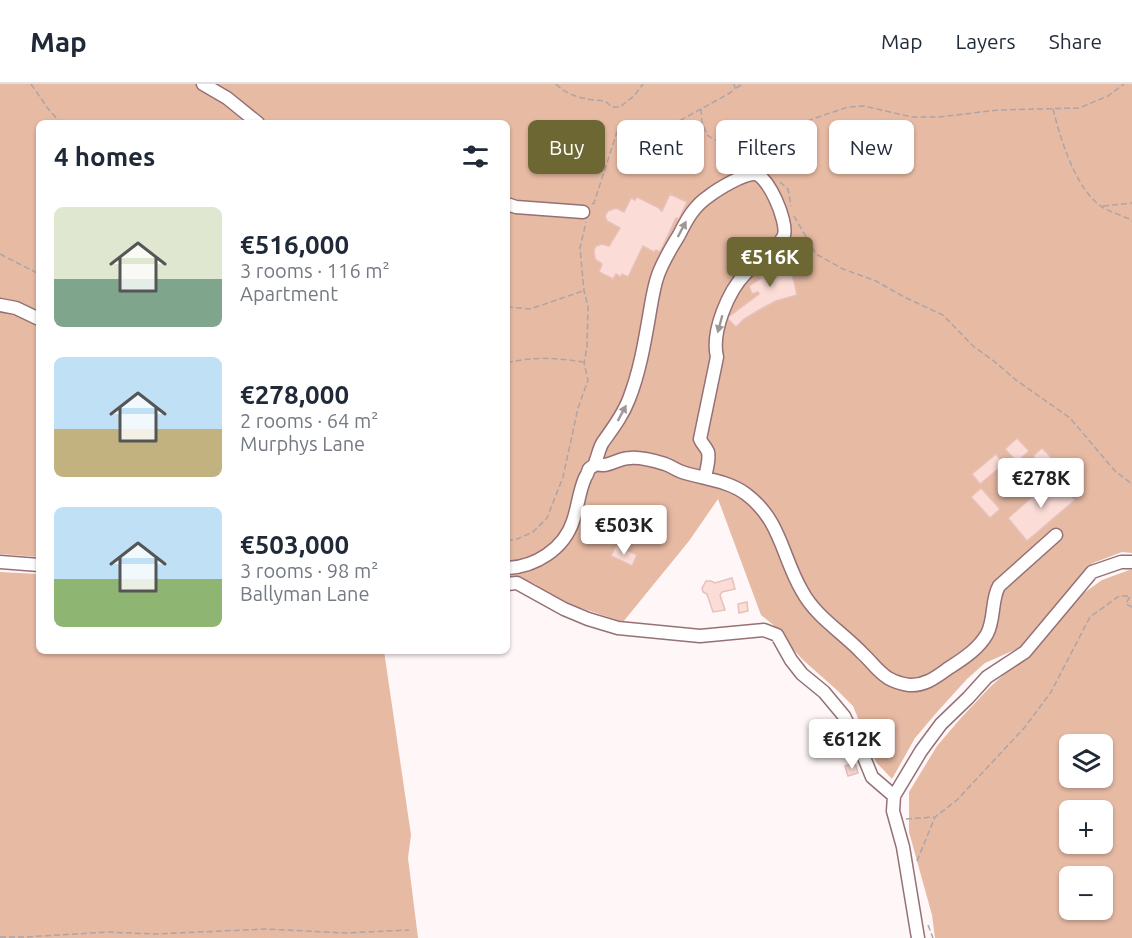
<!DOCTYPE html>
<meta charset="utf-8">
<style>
body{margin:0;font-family:Ubuntu,sans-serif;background:#f2f2f3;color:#1f2937;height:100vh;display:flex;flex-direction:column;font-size:22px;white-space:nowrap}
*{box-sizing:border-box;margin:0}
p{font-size:20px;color:#747a83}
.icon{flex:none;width:33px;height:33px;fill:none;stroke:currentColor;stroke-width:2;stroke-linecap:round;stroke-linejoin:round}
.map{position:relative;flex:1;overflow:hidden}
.details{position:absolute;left:36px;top:36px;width:474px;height:534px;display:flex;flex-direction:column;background:#fff;border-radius:9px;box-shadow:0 2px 4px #0004}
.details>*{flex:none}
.top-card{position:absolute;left:528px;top:36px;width:513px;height:54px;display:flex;gap:12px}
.buttons{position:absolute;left:1059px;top:650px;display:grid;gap:12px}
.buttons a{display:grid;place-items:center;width:54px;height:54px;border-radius:9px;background:#fff;box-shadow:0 2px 4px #0004;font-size:30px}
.price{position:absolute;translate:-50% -51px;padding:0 14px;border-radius:6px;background:#fff;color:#222;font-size:20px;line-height:39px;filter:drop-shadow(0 2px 3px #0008)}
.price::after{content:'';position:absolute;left:50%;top:36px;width:18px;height:14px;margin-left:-9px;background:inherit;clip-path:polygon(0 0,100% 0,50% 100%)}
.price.active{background:#6c6733;color:#fff}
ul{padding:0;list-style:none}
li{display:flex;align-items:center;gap:18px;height:150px;padding:0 18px}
li span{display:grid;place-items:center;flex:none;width:168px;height:120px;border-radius:9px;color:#555}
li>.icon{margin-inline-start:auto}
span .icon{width:72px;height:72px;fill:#fffc;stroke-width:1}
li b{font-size:26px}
h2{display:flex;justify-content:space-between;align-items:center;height:72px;padding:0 18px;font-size:26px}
.tag{padding:0 21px;border-radius:9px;background:#fff;box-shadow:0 2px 4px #0004;font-size:21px;line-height:54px}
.tag.active{background:#6c6733;color:#fff}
header{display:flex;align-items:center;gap:36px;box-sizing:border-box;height:84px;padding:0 30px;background:#fff;border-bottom:2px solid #e0e1e3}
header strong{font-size:28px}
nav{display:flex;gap:33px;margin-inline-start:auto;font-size:21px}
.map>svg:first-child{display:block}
</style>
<header>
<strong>Map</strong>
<nav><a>Map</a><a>Layers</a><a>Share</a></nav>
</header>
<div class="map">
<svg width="1132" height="854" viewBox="0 0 1132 854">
<rect width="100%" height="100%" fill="#fff6f7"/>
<path fill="#e7baa4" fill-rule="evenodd" d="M 0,0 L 1132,0 L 1132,469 L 1122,468 L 1093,479 L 1068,506 L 1019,564 L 985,579 L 967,595 L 938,627 L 915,654 L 892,695 L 876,678 L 853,622 L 839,608 L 803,576 L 790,562 L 777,544 L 761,531 L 718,415 L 689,457 L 623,538 L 578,523 L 544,509 L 535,500 L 512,493 L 507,494 L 507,39 L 39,39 L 39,473 L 0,470 Z
M 1132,485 L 1132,854 L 935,854 L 932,831 L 909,748 L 909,708 L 937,662 L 960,635 L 989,604 L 1013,582 L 1078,513 L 1102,496 ZM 1070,660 L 1102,660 L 1102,693 L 1070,693 ZM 1070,726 L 1102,726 L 1102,759 L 1070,759 ZM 1070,792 L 1102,792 L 1102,825 L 1070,825 Z
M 0,488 L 39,490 L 39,567 L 384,567 L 411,751 L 408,774 L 418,854 L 0,854 Z"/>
<path fill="#fcdcd7" stroke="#e7c0ba" stroke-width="1.5" d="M 670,110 L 687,118 L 679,135 L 676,134 L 660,168 L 656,166 L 654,168 L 643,162 L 628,193 L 622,190 L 621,193 L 616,190 L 613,195 L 599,188 L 602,180 L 595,175 L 594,166 L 596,162 L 602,160 L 609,162 L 620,144 L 607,137 L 605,132 L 608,127 L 616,124 L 624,128 L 631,114 L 635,116 L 637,113 L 661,125 L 660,126 L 662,127 Z
M 787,169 L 800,176 L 792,192 L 794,197 L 797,211 L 776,217 L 761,225 L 744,235 L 736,243 L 727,234 L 759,210 L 758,208 L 752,210 L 749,202 L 761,194 L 759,193 L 765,182 L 769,185 L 775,174 L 782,178 Z
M 1017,354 L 1029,367 L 1017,378 L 1005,365 Z
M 1042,364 L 1062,385 L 1053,393 L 1033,372 Z
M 996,370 L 1004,380 L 980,400 L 972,390 Z
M 1055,393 L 1075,416 L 1027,457 L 1008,434 Z
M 981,404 L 1000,425 L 990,434 L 971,413 Z
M 616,461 L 637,471 L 632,482 L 611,472 Z
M 732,494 L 735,505 L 722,508 L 720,511 L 725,526 L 713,528 L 707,510 L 703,508 L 702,504 L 706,497 L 711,497 L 715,499 Z
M 747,518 L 748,527 L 739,529 L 738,520 Z
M 855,679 L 858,689 L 848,692 L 845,682 Z"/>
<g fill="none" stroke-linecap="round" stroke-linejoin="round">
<defs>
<path id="minor" d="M 203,0 L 227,14 L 258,39
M 507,120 L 516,123 L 583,128
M 0,221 L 16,224 L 39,235
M 595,380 C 610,384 617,374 630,374 C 641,373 655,377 665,380 C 671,382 676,386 682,388 C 703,395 727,396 746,410 C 781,436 782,473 802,507 C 816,533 842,548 862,569 C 871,577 877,587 888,594 C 895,598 902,600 909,601 C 924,602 935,594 946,586 C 961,576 978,566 987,550 C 995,535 991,516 999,502 L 1056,451
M 0,478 L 39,481
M 507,484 C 535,483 564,465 573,437 C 578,423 579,407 585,394 C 587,391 588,388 589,385 C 593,381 593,384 595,379 C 598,372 599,364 603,358 C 613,344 623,331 629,315 C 640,287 645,256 650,227 C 652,215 654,202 658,191 C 663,177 671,164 679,151 C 687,135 694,122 709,112 C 718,105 743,90 754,90 C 768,90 788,138 784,151 C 780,163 755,179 746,189 C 728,207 711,248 717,273 L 700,355 C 702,360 706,363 708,368 C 710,376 706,386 705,394
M 507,500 L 517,499 L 564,525 L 588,535 L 618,544 L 700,552 L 764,546 L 777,551 L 791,576 L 802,590 L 824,608 L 844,632 L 861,666 L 872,693 L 894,712
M 918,854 L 903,763 L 893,727 L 894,712 L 921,667 L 941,640 L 968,614 L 987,593 L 1025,568 L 1092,488 L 1121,478 L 1132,478"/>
</defs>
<use href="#minor" stroke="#957176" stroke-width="15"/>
<path stroke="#afa4a5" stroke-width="1.5" stroke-dasharray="6 3" stroke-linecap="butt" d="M 31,0 L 49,26 L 61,39
M 556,0 C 568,13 588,16 605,17 L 612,23 L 620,23 L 634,12 L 643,0
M 736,4 L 743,0
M 701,25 L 702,38 L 707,51 L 722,60 L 743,63 L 771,49 L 848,23 L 864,22 L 912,33 L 939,33 L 998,26 L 1079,24 L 1108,12 L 1124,0
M 1053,25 C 1060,54 1076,106 1102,123 C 1111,128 1122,132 1132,136
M 743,63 L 761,80
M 780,98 L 788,105 L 791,122
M 592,120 L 594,119 L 617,48 L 634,40 L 645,44 L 658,44 L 670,42 L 730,9 L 735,4 L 734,0
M 1103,122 L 1132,119
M 794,132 L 816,170 L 843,185 L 876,197 L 904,213 L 943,231 L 973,262 L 995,278 L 1016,296 L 1070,334 L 1115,387 L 1132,400
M 0,170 L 39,190
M 507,223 L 530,225 L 583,207
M 507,279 C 533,272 557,274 583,278
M 507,457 L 517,455 L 533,448 L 547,434 L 563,393 L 578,324 L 588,296 L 584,279 L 587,263 L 588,222 L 584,207 L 580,164 L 586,138
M 906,735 L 934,733
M 917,777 L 935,733 L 957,716 L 1025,643 L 1051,608 L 1090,533 L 1119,512 L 1130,512 L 1126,520 L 1132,523
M 928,841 L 933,854
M 0,853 L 25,853 L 108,848 L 155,850 L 266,845 L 345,849 L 409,846"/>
<use href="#minor" stroke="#fff" stroke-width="12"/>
</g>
<defs><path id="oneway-solid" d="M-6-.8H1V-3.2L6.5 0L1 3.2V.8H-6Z" transform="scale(1.5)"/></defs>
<g fill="#9e9697">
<use href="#oneway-solid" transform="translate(682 145) rotate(-62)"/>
<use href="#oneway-solid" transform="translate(720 240) rotate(105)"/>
<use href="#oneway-solid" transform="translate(622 329) rotate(-62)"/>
</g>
</svg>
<div class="buttons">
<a><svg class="icon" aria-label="layers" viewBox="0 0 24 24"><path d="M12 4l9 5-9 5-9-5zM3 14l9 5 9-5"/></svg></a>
<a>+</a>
<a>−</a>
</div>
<b class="price active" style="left:770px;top:204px">€516K</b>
<b class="price" style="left:1041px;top:425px">€278K</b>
<b class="price" style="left:624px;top:472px">€503K</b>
<b class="price" style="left:852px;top:686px">€612K</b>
<div class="top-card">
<a class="tag active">Buy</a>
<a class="tag">Rent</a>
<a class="tag">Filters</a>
<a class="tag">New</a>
</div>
<section class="details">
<h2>4 homes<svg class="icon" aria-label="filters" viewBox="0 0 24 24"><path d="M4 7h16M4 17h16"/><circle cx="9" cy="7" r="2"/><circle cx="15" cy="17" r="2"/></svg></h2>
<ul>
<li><span style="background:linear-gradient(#dfe7d0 60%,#7fa58c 0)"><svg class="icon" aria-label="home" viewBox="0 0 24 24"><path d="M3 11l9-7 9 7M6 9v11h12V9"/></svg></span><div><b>€516,000</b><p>3 rooms · 116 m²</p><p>Apartment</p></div></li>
<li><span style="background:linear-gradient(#bfe0f5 60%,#c2b280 0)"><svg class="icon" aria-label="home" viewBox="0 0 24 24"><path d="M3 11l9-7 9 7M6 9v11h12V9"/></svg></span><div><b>€278,000</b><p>2 rooms · 64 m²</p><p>Murphys Lane</p></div></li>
<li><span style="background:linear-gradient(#bfe0f5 60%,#8fb573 0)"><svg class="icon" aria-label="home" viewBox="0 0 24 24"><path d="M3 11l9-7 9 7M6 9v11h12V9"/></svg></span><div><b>€503,000</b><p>3 rooms · 98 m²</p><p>Ballyman Lane</p></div></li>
</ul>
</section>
</div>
